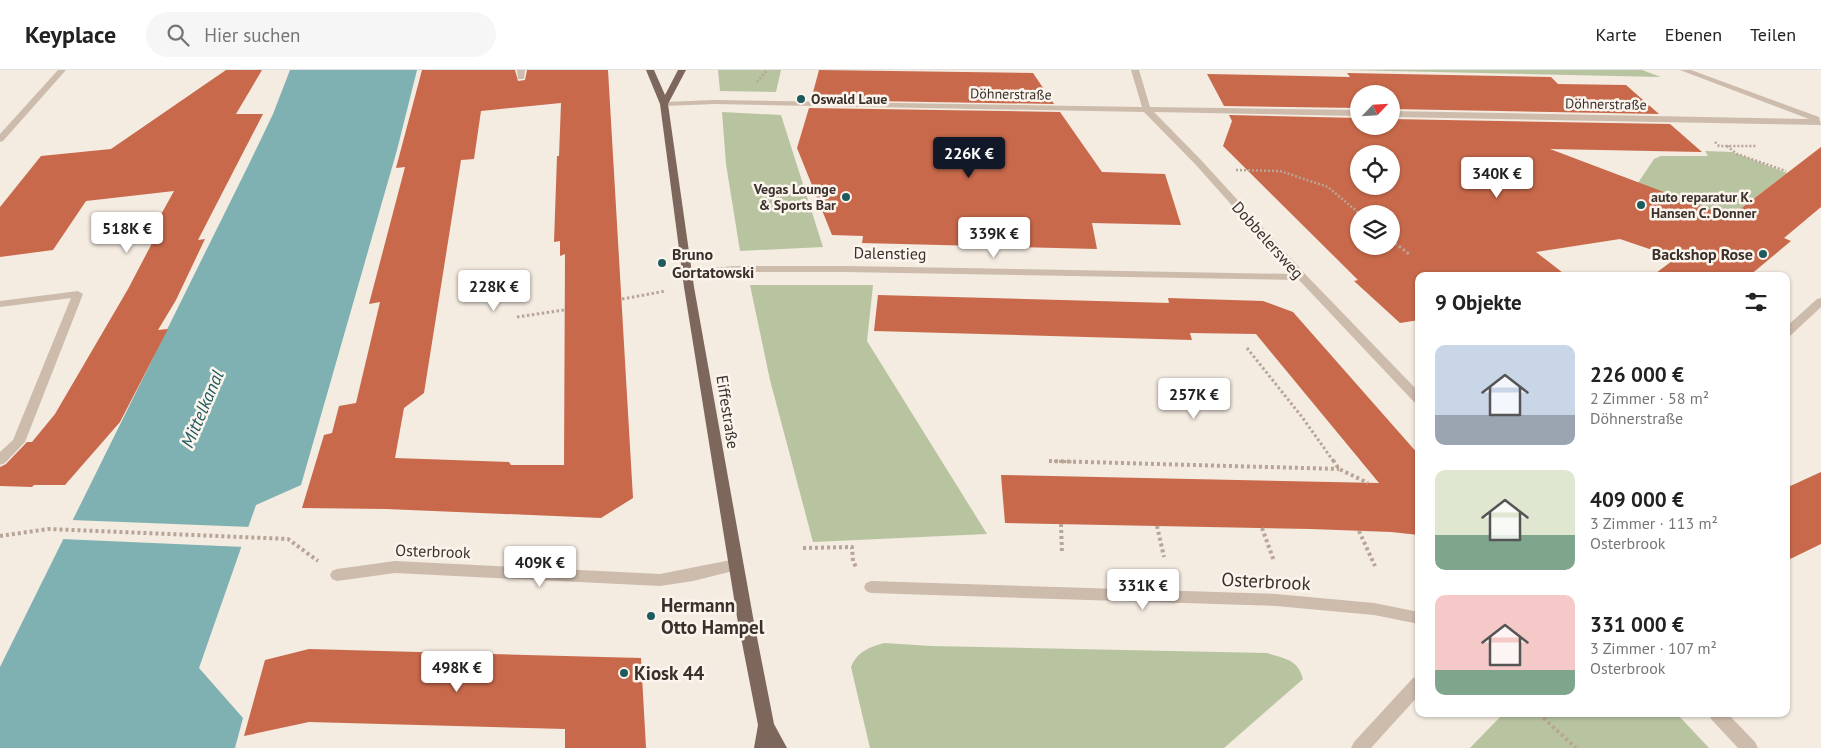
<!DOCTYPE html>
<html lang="de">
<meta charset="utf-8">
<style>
body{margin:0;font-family:"PT Sans",sans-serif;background:#f6f6f6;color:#222;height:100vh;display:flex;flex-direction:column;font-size:19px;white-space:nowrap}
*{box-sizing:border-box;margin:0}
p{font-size:16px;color:#767676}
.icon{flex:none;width:28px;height:28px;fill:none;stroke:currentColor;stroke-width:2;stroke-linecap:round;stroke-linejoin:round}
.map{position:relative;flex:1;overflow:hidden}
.details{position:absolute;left:1415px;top:202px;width:375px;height:445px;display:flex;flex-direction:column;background:#fff;border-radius:10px;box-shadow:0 1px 4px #0004}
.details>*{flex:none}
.needle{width:32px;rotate:65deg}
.controls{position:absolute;left:1350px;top:15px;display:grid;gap:10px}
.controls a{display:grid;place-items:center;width:50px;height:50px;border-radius:50%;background:#fff;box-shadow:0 1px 4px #0004;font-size:25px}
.price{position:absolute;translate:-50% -42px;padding:0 11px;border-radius:5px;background:#fff;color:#222;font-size:16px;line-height:32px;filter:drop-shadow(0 1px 2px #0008)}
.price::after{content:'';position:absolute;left:50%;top:30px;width:15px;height:11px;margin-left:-8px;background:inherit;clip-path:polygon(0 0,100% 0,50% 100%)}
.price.active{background:#111827;color:#fff}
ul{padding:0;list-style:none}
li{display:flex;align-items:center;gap:15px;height:125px;padding:0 20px}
li span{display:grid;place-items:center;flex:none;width:140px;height:100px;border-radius:10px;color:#555}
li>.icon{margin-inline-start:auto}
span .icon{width:60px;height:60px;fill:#fffc;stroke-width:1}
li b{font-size:21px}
h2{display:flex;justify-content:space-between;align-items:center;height:60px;padding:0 20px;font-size:21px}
header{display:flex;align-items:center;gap:30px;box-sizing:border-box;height:70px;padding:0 25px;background:#fff;border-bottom:1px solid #e0e0e0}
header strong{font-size:24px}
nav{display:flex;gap:28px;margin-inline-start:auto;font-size:18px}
.search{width:350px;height:45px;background:#f6f6f6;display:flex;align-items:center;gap:12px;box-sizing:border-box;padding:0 18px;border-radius:28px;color:#767676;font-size:19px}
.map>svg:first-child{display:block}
</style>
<header>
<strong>Keyplace</strong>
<div class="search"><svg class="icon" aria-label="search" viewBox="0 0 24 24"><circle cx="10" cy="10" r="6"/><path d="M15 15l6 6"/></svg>Hier suchen</div>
<nav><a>Karte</a><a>Ebenen</a><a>Teilen</a></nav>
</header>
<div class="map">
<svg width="1821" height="678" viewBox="0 0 1821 678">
<rect width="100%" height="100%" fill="#f4ebe1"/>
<path fill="#b8c4a0" d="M 718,0 L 781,0 L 776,22 L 720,21 Z
M 1334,0 L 1642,0 L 1661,7 L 1345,0 Z
M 722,42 L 781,45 L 823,177 L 740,181 L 726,94 Z
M 1705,81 L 1732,82 L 1787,103 L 1730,147 L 1638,113 L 1654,89 L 1661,86 L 1708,86 Z
M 750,215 L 873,215 L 867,271 L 987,464 L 813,472 L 770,310 Z
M 884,573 L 931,576 L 1267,583 C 1285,589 1298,589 1303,609 L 1224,678 L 870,678 L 851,597 C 858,581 868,578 884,573 Z
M 1503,644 L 1677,644 L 1709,678 L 1470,678 Z"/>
<path fill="#7fb0b2" d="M 290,0 L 417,0 L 397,80 L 301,415 L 256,435 L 199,598 L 243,648 L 235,678 L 0,678 L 0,597 L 250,92 L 273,44 Z"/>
<path fill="#f4ebe1" d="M 71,450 L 251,457 L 244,477 L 61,469 Z"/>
<path fill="#c8694b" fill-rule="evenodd" d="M 226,0 L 262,0 L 236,44 L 263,44 L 198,170 L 205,169 L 176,230 L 158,260 L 168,259 L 120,352 L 65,415 L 34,415 L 32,417 L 0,416 L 0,397 L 6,394 L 27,372 L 32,372 L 55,344 L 128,219 L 160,158 L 153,159 L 174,121 L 86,131 L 53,180 L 0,187 L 0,137 L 41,86 L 111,79 Z
M 422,0 L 515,0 L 518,11 L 525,10 L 527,0 L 608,0 L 633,428 L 601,448 L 386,439 L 302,438 L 324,365 L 332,363 L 339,336 L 356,333 L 380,232 L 369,234 L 405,97 L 396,98 ZM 561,33 L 559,86 L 557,86 L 554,172 L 560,171 L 560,186 L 565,184 L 564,395 L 511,395 L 509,392 L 395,388 L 404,338 L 424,323 L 461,90 L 474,89 L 481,41 Z
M 819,0 L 1033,3 L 1054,34 L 811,30 Z
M 1347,3 L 1551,7 L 1558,14 L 1626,15 L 1659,44 L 1391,39 L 1391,24 L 1359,24 L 1359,38 L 1224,36 L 1207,4 L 1350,7 Z
M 809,38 L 1060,42 L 1102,102 L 1165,104 L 1181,155 L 1092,153 L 1097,179 L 862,173 L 863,166 L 832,165 L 797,78 Z
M 1229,45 L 1359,48 L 1359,56 L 1391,56 L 1391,49 L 1670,54 L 1702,82 L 1550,79 L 1730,147 L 1821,77 L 1821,137 L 1784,168 L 1791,171 L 1749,206 L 1652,206 L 1680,185 L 1670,186 L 1620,169 L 1536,182 L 1567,206 L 1419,206 L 1419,250 L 1400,253 L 1354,211 L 1358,210 L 1223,76 L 1232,51 ZM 1359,84 L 1391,84 L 1391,116 L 1359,116 ZM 1359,144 L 1391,144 L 1391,176 L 1359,176 Z
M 878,225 L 1133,232 L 1169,233 L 1168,228 L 1263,231 L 1293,242 L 1419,385 L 1419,465 L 1391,462 L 1311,459 L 1005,453 L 1001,405 L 1379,413 L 1256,264 L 1190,263 L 1192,270 L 874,261 Z
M 1821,402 L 1821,474 L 1786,491 L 1786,418 Z
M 309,579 L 641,588 L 646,678 L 565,678 L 565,659 L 309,652 L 244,666 L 265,590 Z"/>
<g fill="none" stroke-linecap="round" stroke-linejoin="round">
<path stroke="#b9a596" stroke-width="2.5" stroke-dasharray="2 2" stroke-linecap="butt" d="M 757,12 L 767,0
M 1715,72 L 1719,76 L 1756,76
M 1727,76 L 1737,84 L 1786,101
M 1236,100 L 1280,101 L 1328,117 L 1360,144"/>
<path stroke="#b9a596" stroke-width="3" stroke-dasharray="2.5 2.5" stroke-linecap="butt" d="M 1391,170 L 1409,184
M 622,229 L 666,221
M 517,247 L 564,240
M 1247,278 L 1302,347 L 1334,392
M 1049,391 L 1076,392"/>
<path stroke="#b9a596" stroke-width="4" stroke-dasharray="3 3" stroke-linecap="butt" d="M 1333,390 L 1339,399 L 1368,413
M 1049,391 L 1339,399
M 1061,454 L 1062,483
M 1157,456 L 1164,487
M 1262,458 L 1274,491
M 1359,461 L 1375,496
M 0,466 L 48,459 L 288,469 L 318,491
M 803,478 L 852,477 L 853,491 L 857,499
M 1539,644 L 1576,678"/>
<path fill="#cdbbac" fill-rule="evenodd" d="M 58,0 L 66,0 L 3,71 L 0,72 L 0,64 Z
M 517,0 L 525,0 L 524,9 L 518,9 Z
M 1131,0 L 1139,0 L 1150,37 L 1359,40 L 1359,46 L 1154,42 L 1202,91 L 1306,205 L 1419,322 L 1419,334 L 1415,333 L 1299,210 L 845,202 L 735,202 L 687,206 L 682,203 L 687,200 L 735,196 L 845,196 L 1293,204 L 1196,95 L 1144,42 L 715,34 L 664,36 L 660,34 L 664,32 L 715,30 L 1142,37 Z
M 1680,0 L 1691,0 L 1819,47 L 1821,55 L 1391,47 L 1391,41 L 1809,49 Z
M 78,221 L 83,224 L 25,372 L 5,393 L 0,395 L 0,382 L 13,370 L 71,228 L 0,237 L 0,231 Z
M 1821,228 L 1821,237 L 1790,266 L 1786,267 L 1786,257 L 1817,229 Z
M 736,489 L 741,491 L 743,495 L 741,499 L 693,511 L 660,516 L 395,503 L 337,511 L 332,509 L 330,505 L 332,501 L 337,499 L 395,491 L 660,504 Z
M 871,511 L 1276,524 L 1374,533 L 1419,542 L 1419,554 L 1374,545 L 1276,536 L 871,523 L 866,521 L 864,517 L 866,513 Z
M 1419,606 L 1419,625 L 1371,678 L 1351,678 L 1354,672 L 1413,608 Z
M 1709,644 L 1728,644 L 1755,672 L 1758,678 L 1738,678 L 1711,649 Z"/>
<path fill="#7d675c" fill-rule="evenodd" d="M 646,0 L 654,0 L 665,25 L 678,0 L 686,0 L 668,34 L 694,217 L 753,547 L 774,654 L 787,678 L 754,678 L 758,655 L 737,547 L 684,217 L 660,34 Z"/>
</g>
<g fill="#1f5a5e" stroke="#fbf5ee" stroke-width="2">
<circle cx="801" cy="29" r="5"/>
<circle cx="846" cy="127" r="5"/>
<circle cx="1641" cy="135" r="5"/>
<circle cx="1763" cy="184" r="5"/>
<circle cx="662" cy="193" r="5"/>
<circle cx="651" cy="546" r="5"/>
<circle cx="624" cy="603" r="5"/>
</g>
<g text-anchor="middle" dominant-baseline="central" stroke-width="5" stroke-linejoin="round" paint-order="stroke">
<g font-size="14" fill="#3b302b" stroke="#fbf5ee">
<text transform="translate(1011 24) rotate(1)">Döhnerstraße</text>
<text transform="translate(1606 34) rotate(1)">Döhnerstraße</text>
</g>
<g font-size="14" font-weight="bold" fill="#3b302b" stroke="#fbf5ee" text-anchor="start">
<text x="811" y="29">Oswald Laue</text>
<text x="836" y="119" text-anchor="end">Vegas Lounge<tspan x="836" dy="16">&amp; Sports Bar</tspan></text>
<text x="1651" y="127">auto reparatur K.<tspan x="1651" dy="16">Hansen C. Donner</tspan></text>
</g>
<g font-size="16" fill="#3b302b" stroke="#fbf5ee">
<text transform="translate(1268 170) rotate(48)">Dobbelersweg</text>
<text transform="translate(890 183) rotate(1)">Dalenstieg</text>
<text transform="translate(728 342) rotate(81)">Eiffestraße</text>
<text transform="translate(433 481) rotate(2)">Osterbrook</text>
</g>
<g font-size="16" font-weight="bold" fill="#3b302b" stroke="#fbf5ee" text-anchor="start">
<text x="672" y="184">Bruno<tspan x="672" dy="18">Gortatowski</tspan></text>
<text x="1753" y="184" text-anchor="end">Backshop Rose</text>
</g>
<g font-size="18" font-style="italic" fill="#1f5a5e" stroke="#fbf5ee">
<text transform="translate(202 339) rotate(-67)">Mittelkanal</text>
</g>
<g font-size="19" fill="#3b302b" stroke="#fbf5ee">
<text transform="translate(1266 511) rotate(3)">Osterbrook</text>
</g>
<g font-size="19" font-weight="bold" fill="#3b302b" stroke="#fbf5ee" text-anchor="start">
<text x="661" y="535">Hermann<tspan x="661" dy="22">Otto Hampel</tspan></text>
<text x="634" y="603">Kiosk 44</text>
</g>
</g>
</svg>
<div class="controls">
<a><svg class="needle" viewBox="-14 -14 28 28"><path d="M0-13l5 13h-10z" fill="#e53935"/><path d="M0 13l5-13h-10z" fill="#767676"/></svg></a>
<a><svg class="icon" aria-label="locate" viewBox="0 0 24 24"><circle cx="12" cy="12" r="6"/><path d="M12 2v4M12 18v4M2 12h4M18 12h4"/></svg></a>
<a><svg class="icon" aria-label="layers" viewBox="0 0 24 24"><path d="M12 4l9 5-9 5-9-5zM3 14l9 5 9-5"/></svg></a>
</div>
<b class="price active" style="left:969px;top:109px">226K €</b>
<b class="price" style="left:1497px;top:129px">340K €</b>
<b class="price" style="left:127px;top:184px">518K €</b>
<b class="price" style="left:994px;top:189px">339K €</b>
<b class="price" style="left:494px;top:242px">228K €</b>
<b class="price" style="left:1194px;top:350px">257K €</b>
<b class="price" style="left:540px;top:518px">409K €</b>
<b class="price" style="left:1143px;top:541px">331K €</b>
<b class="price" style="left:457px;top:623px">498K €</b>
<section class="details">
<h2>9 Objekte<svg class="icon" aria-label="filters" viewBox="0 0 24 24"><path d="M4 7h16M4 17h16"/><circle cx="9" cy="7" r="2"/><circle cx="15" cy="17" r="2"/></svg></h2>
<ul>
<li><span style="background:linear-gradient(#c9d6e8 70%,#9aa5b1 0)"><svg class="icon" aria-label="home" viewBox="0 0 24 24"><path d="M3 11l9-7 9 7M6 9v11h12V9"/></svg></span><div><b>226 000 €</b><p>2 Zimmer · 58 m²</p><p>Döhnerstraße</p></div></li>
<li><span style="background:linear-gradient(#dfe7d0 65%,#7fa58c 0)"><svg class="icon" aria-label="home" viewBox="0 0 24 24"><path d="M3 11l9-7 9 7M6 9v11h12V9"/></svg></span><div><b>409 000 €</b><p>3 Zimmer · 113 m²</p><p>Osterbrook</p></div></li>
<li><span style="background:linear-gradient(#f6c9c9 75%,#7fa58c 0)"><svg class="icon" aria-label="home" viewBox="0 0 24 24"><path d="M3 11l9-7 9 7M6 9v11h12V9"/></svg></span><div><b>331 000 €</b><p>3 Zimmer · 107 m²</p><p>Osterbrook</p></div></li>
</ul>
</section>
</div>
